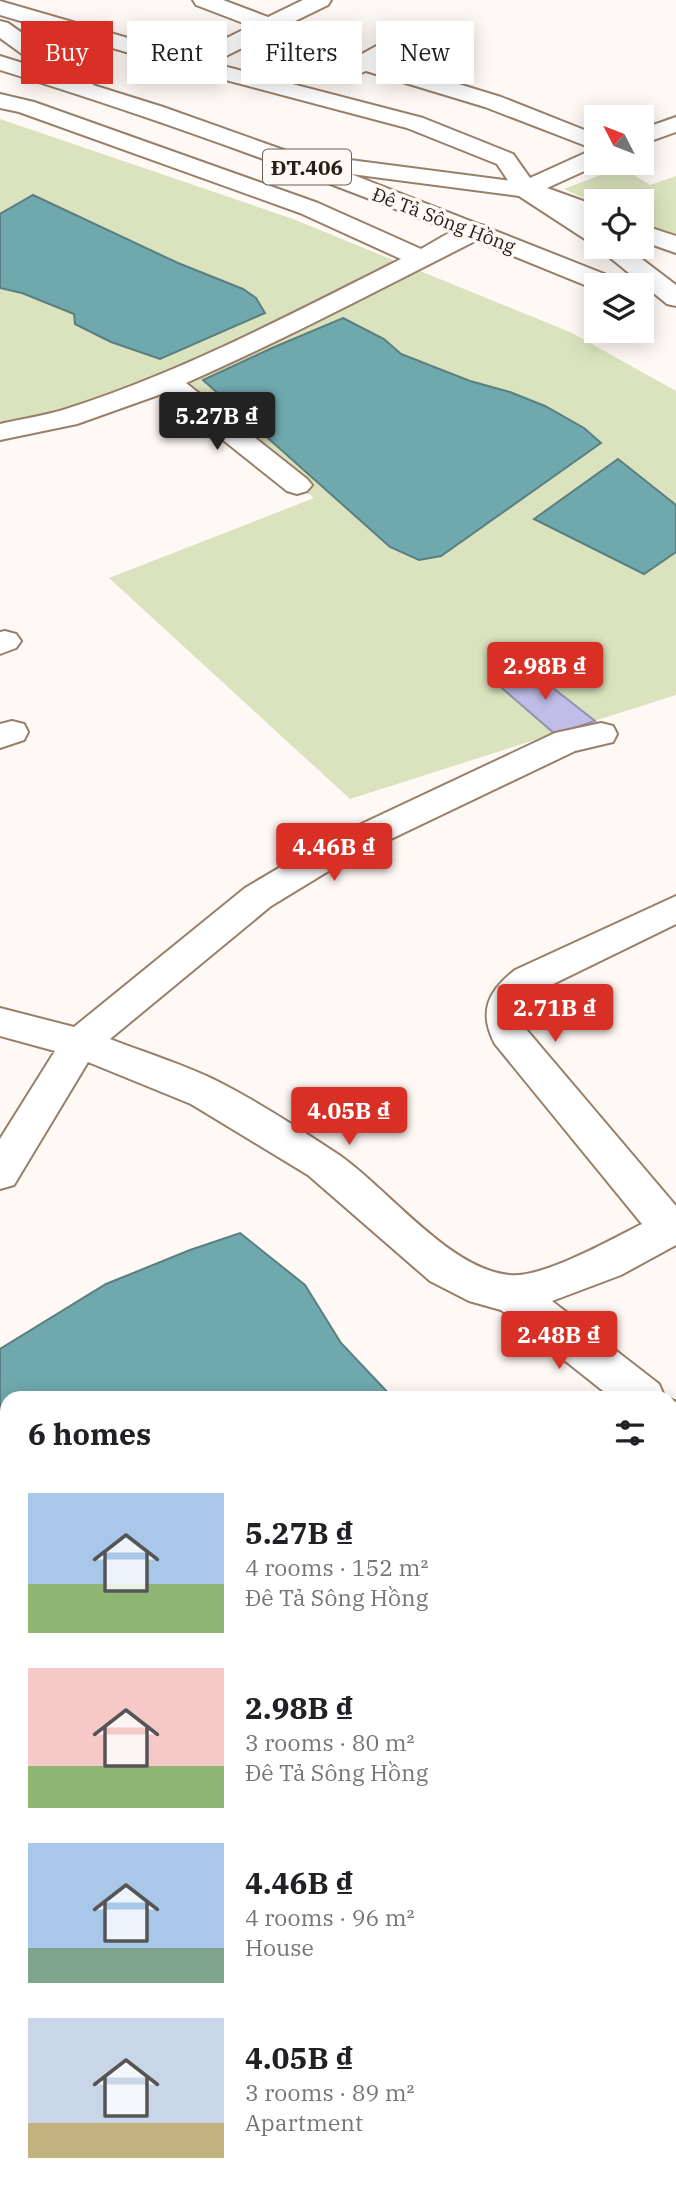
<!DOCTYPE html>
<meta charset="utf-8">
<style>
body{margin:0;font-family:"IBM Plex Serif",serif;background:#f2f2f2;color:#202124;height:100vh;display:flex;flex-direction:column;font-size:26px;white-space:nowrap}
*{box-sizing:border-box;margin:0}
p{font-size:23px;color:#757577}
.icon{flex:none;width:38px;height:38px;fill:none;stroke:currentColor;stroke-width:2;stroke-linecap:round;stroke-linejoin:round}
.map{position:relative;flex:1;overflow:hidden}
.panel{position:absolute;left:0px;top:1391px;width:677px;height:800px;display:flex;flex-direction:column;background:#fff;border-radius:21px 21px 0 0;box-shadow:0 4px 18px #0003}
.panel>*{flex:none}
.banner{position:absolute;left:21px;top:21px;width:635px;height:63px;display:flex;gap:14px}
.needle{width:46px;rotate:312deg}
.buttons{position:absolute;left:584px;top:105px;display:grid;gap:14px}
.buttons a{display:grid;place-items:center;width:70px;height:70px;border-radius:0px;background:#fff;box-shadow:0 4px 18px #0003;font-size:35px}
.price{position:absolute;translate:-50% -60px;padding:0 16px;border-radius:7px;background:#d93025;color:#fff;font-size:23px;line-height:46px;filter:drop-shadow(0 2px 4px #0008)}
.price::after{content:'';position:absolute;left:50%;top:42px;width:21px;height:16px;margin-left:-10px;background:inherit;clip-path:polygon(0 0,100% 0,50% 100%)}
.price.selected{background:#222;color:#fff}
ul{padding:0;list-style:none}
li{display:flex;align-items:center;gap:21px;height:175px;padding:0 28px}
li span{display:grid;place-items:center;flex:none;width:196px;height:140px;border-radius:0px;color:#555}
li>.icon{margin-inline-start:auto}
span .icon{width:84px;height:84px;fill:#fffc;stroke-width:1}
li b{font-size:30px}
h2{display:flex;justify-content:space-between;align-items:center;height:84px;padding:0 28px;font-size:30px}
.chip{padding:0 24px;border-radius:0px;background:#fff;box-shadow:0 4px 18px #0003;font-size:24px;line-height:63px}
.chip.selected{background:#d93025;color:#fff}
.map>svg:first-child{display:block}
</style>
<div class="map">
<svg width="676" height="2190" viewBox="0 0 676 2190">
<rect width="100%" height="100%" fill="#fef9f4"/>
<path fill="#dbe3be" d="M 0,119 L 293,219 L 572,333 L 676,391 L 676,695 L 350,799 L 109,578 L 314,498 L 166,381 L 0,432 Z
M 621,167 L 650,185 L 676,176 L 676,241 L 642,225 L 642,201 L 597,201 L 597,204 L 564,189 Z
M 0,1748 L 7,1752 L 7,2184 L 490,2184 L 496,2190 L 0,2190 Z"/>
<path fill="#6fa9ae" stroke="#5a7f80" stroke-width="2" d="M 33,195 L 178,263 L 243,289 L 256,298 L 265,313 L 160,359 L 111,342 L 75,324 L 74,314 L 22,293 L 0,288 L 0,214 Z
M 343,318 L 384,339 L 401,354 L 470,381 L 510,392 L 545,406 L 584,428 L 601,443 L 441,556 L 419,560 L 390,547 L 203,380 L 272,348 Z
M 618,459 L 676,505 L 676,552 L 644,574 L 534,519 Z
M 240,1233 L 305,1285 L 341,1343 L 393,1398 L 7,1398 L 7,1442 L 0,1437 L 0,1349 L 106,1284 L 190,1250 Z
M 670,1654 L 676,1658 L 676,1862 L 670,1857 Z"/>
<path fill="#c2bde8" stroke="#9693b0" stroke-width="2" d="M 530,670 L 595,721 L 555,734 L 496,683 Z"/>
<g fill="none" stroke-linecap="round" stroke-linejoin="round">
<defs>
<path id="minor" d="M 193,0 L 223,0 L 268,17 L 303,0 L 331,0 L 328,5 L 287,25 L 362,54 L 416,24 L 432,24 L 435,29 L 432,34 L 383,61 L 501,97 L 597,135 L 597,163 L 602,163 L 547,188 L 597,206 L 597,222 L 517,194 L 497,164 L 407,128 L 184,69 L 0,15 L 0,1 L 190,56 L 251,26 L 196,5 ZM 270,34 L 346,64 L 340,70 L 343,75 L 351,77 L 366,71 L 485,107 L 594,149 L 530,178 L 513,154 L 423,118 L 212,63 Z
M 0,21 L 8,23 L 92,83 L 95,88 L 92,93 L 76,93 L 0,38 Z
M 0,94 L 34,102 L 318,203 L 421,249 C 440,239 464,220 485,226 L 489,231 L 485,236 C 386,286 288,338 186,383 L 307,479 L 312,485 L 307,491 L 297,494 L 287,491 L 164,393 L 77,424 L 0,440 L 0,424 C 21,419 43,416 63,410 C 181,373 291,314 401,259 L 300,213 L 19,112 L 0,108 Z
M 676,117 L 676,132 L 642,144 L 642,129 Z
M 642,225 L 676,236 L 676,253 L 642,241 Z
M 5,631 L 16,634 L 21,641 L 16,648 L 0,654 L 0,632 Z
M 12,721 L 24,724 L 28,732 L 24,740 L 0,748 L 0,724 Z
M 601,723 L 613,726 L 617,734 L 613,742 L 575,751 L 345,861 L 271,906 L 110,1039 C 146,1053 185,1065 219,1082 C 258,1102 297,1127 333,1151 C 386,1185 446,1268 509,1275 C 542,1279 612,1239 642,1224 L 495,1044 C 478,1012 488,991 515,970 L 676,896 L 676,924 L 541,990 L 522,1008 L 525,1028 L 676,1206 L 676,1245 L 621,1275 L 552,1301 L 659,1384 L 665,1398 L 612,1398 L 501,1310 L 469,1301 L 430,1281 L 308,1175 L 191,1104 L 88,1062 L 14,1185 L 0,1189 L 0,1139 L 55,1051 L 0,1036 L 0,1008 L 74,1027 L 245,888 L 321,843 L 555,733 Z
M 670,1399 L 676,1402 L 676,1443 L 670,1441 Z"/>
<path id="major" d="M 0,56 L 163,107 L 340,170 L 338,167 L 341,162 L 350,160 L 535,184 L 597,225 L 597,244 L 588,241 L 519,196 L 351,174 L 617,279 L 621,285 L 597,285 L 597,290 C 400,209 203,132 0,70 Z
M 597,247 L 626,247 L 676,285 L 676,306 L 667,304 Z"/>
</defs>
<use href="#minor" stroke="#987f6a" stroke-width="4"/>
<use href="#major" stroke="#987f6a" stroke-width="4"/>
<path stroke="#aba49e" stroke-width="5" stroke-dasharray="9 4.5" stroke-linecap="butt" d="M 0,1708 L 7,1713
M 583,2184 L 589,2190"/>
<use href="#minor" fill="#fff" fill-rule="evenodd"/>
<use href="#major" fill="#fff" fill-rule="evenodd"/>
</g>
<g text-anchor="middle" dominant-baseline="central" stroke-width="7" stroke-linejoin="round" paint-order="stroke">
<g font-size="19" fill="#281e16" stroke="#fef9f4">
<text transform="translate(444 220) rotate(21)">Đê Tả Sông Hồng</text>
</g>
<rect fill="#fef9f4" stroke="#686059" stroke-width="2" x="263" y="149.5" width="88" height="35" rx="5"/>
<g font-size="21" font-weight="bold" fill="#281e16">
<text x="307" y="167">ĐT.406</text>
</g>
</g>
</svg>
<div class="buttons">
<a><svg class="needle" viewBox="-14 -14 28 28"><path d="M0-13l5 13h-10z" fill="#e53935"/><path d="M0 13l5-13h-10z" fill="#757577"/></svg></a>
<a><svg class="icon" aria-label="locate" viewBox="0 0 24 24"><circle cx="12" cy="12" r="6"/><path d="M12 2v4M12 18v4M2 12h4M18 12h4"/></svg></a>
<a><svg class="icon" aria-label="layers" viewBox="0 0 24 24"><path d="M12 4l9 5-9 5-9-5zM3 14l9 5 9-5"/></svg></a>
</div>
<b class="price selected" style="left:217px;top:452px">5.27B ₫</b>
<b class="price" style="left:545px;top:702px">2.98B ₫</b>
<b class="price" style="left:334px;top:883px">4.46B ₫</b>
<b class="price" style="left:555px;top:1044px">2.71B ₫</b>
<b class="price" style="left:349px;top:1147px">4.05B ₫</b>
<b class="price" style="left:559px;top:1371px">2.48B ₫</b>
<div class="banner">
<a class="chip selected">Buy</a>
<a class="chip">Rent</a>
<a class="chip">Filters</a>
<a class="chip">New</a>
</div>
<section class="panel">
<h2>6 homes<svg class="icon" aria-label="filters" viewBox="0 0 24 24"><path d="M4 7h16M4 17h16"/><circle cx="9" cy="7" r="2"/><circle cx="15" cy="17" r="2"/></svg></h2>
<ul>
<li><span style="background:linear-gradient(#a9c7e8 65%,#8fb573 0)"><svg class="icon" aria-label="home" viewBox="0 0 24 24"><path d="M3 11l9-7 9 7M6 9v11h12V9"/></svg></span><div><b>5.27B ₫</b><p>4 rooms · 152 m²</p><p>Đê Tả Sông Hồng</p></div></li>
<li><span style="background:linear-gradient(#f6c9c9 70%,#8fb573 0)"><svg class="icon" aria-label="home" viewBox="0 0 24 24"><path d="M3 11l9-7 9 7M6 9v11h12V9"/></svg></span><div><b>2.98B ₫</b><p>3 rooms · 80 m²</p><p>Đê Tả Sông Hồng</p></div></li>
<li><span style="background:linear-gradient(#a9c7e8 75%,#7fa58c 0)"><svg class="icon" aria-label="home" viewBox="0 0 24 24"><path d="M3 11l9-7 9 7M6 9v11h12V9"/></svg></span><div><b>4.46B ₫</b><p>4 rooms · 96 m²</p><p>House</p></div></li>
<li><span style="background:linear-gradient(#c9d6e8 75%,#c2b280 0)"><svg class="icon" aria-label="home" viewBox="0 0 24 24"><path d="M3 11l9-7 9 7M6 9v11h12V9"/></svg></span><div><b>4.05B ₫</b><p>3 rooms · 89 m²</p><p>Apartment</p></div></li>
</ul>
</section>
</div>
